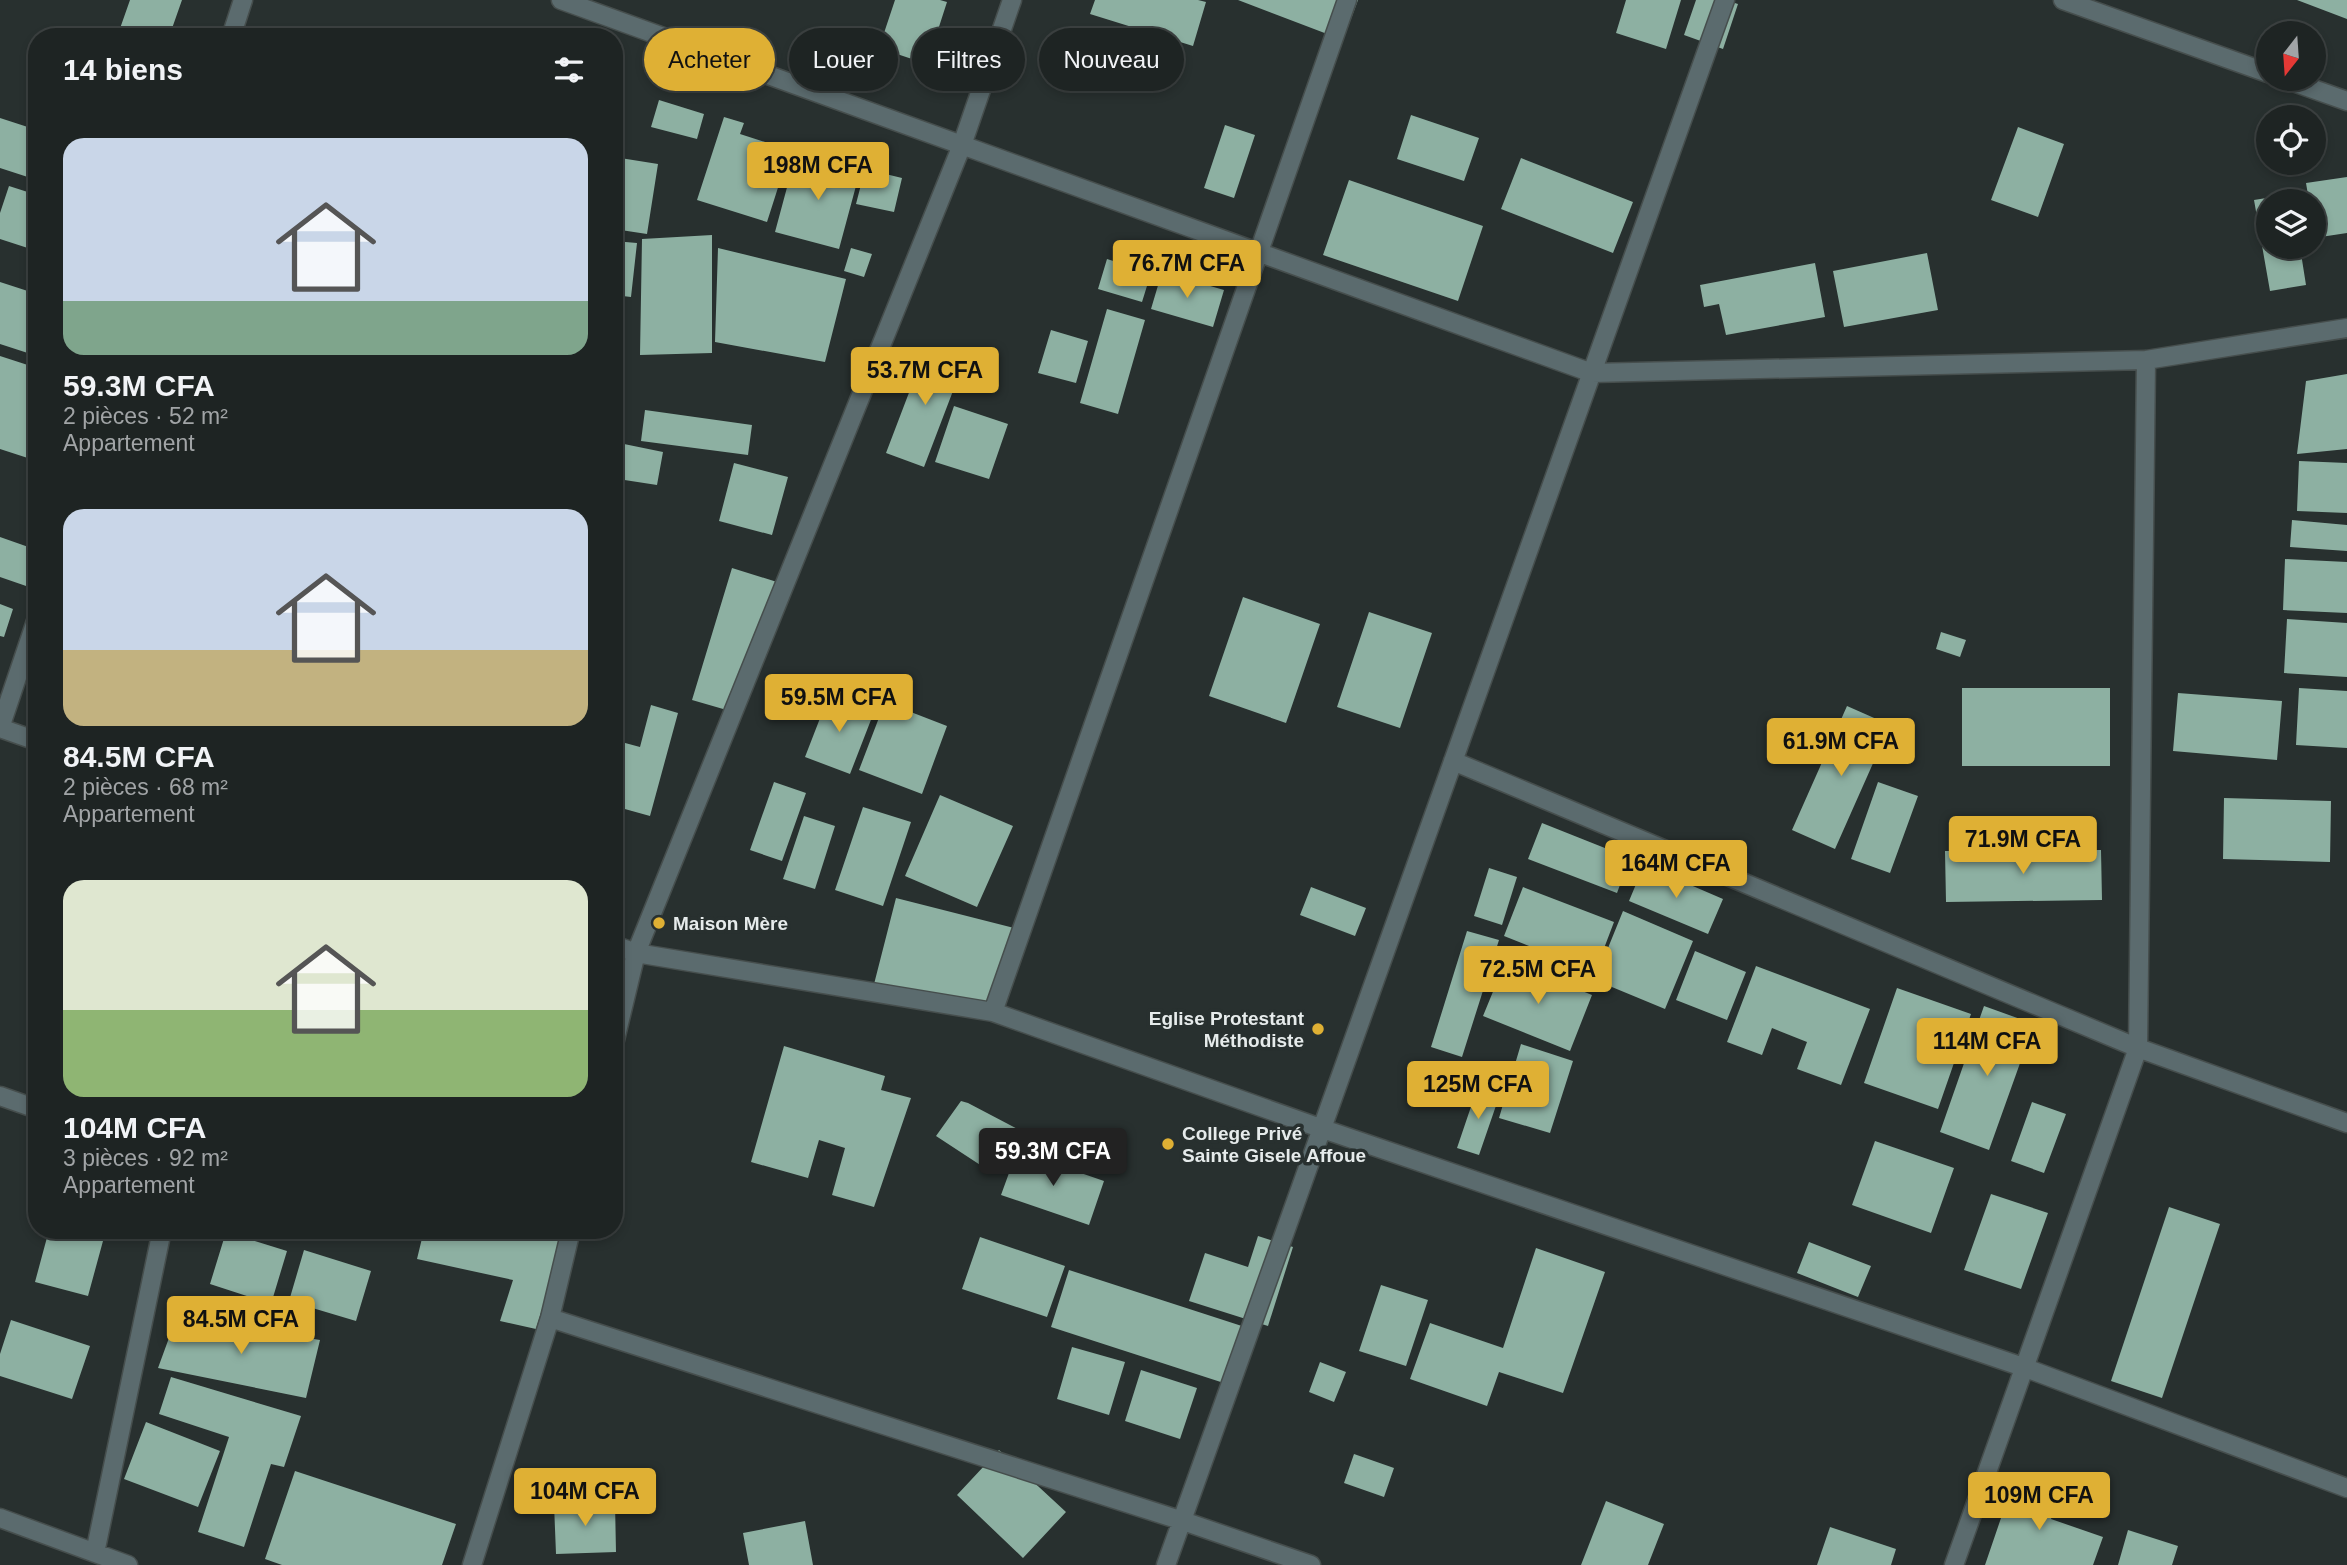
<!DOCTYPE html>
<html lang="fr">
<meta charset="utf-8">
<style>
body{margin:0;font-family:Helvetica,sans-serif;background:#262c2b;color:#f1f3f6;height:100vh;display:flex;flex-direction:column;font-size:26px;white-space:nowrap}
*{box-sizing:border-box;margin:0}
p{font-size:23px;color:#a1a4a6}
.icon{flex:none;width:38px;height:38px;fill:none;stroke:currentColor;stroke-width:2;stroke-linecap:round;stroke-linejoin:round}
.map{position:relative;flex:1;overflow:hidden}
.sheet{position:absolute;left:28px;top:28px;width:595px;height:1211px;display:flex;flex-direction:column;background:#1e2423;border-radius:28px;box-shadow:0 4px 10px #0003,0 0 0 2px #3c4141}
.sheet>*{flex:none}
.hud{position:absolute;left:644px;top:28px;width:665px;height:63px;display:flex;gap:14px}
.needle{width:46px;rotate:197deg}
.fabs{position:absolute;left:2256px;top:21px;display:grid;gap:14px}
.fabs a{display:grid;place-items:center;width:70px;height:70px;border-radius:50%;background:#1e2423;box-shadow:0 4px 10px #0003,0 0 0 2px #3c4141;font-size:35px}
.price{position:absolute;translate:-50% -60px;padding:0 16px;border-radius:7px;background:#dfb034;color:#111;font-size:23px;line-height:46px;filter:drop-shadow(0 2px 4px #0008)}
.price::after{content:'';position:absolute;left:50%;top:42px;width:21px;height:16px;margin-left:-10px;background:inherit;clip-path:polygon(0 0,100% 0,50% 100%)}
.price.active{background:#222;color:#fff}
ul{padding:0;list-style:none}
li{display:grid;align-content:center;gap:14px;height:371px;padding:0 35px}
li span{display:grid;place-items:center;height:217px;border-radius:21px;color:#555}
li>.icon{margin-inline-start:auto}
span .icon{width:126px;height:126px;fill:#fffc;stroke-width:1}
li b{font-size:30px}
h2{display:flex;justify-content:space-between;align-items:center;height:84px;padding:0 35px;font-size:30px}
.pill{padding:0 24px;border-radius:32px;background:#1e2423;box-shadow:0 4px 10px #0003,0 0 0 2px #3c4141;font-size:24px;line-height:63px}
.pill.active{background:#dfb034;color:#111}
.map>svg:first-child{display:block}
</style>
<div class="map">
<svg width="2347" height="1565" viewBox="0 0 2347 1565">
<rect width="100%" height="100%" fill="#28302f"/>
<path fill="#8db0a2" d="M 130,0 L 182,0 L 169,37 L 117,37 Z
M 895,0 L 940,0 L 947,2 L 927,64 L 879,48 Z
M 1095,0 L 1198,0 L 1206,2 L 1193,46 L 1090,14 Z
M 1238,0 L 1358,0 L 1343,40 Z
M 1626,0 L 1681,0 L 1666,49 L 1616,33 Z
M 1696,0 L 1725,0 L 1738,4 L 1723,49 L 1684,35 Z
M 2297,0 L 2347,0 L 2347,19 Z
M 810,47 L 858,62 L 845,102 L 797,86 Z
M 659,100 L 704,114 L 697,139 L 651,127 Z
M 1411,115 L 1479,138 L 1464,181 L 1397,159 Z
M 724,117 L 744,123 L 740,134 L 790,150 L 767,222 L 697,200 Z
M 0,118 L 37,130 L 37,180 L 0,168 Z
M 1225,125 L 1255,135 L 1234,198 L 1204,188 Z
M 2018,127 L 2064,144 L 2038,217 L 1991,200 Z
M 796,154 L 860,171 L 839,249 L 775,232 Z
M 614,157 L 658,164 L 647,234 L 614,229 Z
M 1521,158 L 1633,202 L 1613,253 L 1501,209 Z
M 865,169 L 902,178 L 894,212 L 856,204 Z
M 2347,177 L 2347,233 L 2314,238 L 2314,201 L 2309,201 L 2306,183 Z
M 1349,180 L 1483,226 L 1458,301 L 1323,255 Z
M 9,186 L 37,195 L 37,251 L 0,239 L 0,213 Z
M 2291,194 L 2292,201 L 2268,201 L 2268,247 L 2300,247 L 2306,285 L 2270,291 L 2254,200 Z
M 712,235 L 712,353 L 640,355 L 642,239 Z
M 614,241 L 637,243 L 631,297 L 614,295 Z
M 718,248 L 846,279 L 825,362 L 715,342 Z
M 851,248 L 872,254 L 864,277 L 844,271 Z
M 1927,253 L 1938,310 L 1844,327 L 1833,271 Z
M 1107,259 L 1151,273 L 1142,302 L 1098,289 Z
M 1815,263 L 1825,317 L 1726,335 L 1719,304 L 1704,307 L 1700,285 Z
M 1162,272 L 1224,290 L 1213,327 L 1151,309 Z
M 0,282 L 37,294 L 37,356 L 0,344 Z
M 1107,309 L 1145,320 L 1118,414 L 1080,403 Z
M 1051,330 L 1088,341 L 1076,383 L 1038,373 Z
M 926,348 L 964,362 L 924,467 L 886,453 Z
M 0,356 L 37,368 L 37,461 L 0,449 Z
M 2347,374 L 2347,449 L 2297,454 L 2306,381 Z
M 954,406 L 1008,424 L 989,479 L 935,462 Z
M 645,410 L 752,425 L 748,455 L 641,441 Z
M 614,444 L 622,445 L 616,489 L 614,489 Z
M 624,444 L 663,452 L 657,485 L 618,479 Z
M 2299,461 L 2347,463 L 2347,513 L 2297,511 Z
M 734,463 L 788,477 L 772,535 L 719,521 Z
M 2292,520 L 2347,525 L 2347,551 L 2290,547 Z
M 0,537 L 37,550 L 37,561 L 29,587 L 0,577 Z
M 2285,559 L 2347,562 L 2347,613 L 2283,610 Z
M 732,568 L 777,582 L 737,713 L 692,700 Z
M 1243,597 L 1320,624 L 1286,723 L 1209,696 Z
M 0,604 L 13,609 L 4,637 L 0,636 Z
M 1369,612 L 1432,633 L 1400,728 L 1337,707 Z
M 614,617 L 625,621 L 614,649 Z
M 2287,619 L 2347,623 L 2347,677 L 2284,673 Z
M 1941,632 L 1966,640 L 1960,657 L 1936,649 Z
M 1962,688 L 2110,688 L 2110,766 L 1962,766 Z
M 2299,688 L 2347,691 L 2347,748 L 2296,745 Z
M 2178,693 L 2282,701 L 2277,760 L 2173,751 Z
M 829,695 L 874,712 L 850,774 L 805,757 Z
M 885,702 L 947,726 L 922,794 L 859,770 Z
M 651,705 L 678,713 L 650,816 L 614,806 L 614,740 L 640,747 Z
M 1847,706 L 1890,725 L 1835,849 L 1792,830 Z
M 774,782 L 806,793 L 782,861 L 750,850 Z
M 1878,782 L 1918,796 L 1890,873 L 1851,859 Z
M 940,795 L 1013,826 L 977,907 L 905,876 Z
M 2224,798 L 2331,801 L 2330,862 L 2223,859 Z
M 863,807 L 911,822 L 883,906 L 835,890 Z
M 804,816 L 835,826 L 815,889 L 783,879 Z
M 1542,823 L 1630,858 L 1617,893 L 1528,859 Z
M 2101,850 L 2102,900 L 1946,902 L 1945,851 Z
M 1644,865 L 1723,899 L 1708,934 L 1629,901 Z
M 1489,868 L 1517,877 L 1502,925 L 1474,916 Z
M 1311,887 L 1366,908 L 1355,936 L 1300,915 Z
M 1523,887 L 1614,922 L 1595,972 L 1504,936 Z
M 896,898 L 1022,930 L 1005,994 L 976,1016 L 872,992 Z
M 1623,911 L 1693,941 L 1665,1009 L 1595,980 Z
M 1467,931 L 1499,940 L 1462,1057 L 1431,1047 Z
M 1695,951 L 1746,972 L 1727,1020 L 1676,1000 Z
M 1506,960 L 1592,995 L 1570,1051 L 1483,1016 Z
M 1756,966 L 1870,1009 L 1841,1085 L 1797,1069 L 1807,1042 L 1772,1028 L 1762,1055 L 1727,1042 Z
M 1897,988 L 1971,1014 L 1938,1109 L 1864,1083 Z
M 1984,1006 L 2034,1024 L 1989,1150 L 1940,1132 Z
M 1521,1044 L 1573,1061 L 1550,1133 L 1499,1118 Z
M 784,1046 L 885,1076 L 881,1090 L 911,1098 L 874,1207 L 832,1195 L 845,1148 L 819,1140 L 808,1178 L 751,1162 Z
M 1478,1086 L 1500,1094 L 1479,1155 L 1457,1148 Z
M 961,1101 L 968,1103 L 1025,1133 L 994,1174 L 936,1136 Z
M 2032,1102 L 2066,1114 L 2044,1173 L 2011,1161 Z
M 1875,1141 L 1954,1168 L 1931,1233 L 1852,1205 Z
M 1017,1151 L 1104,1181 L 1089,1225 L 1001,1195 Z
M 1991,1194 L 2048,1213 L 2021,1289 L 1964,1270 Z
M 2169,1207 L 2220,1224 L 2162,1398 L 2111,1381 Z
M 49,1230 L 106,1230 L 88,1296 L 35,1282 Z
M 424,1230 L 522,1230 L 563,1240 L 536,1329 L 500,1321 L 513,1280 L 417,1259 Z
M 226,1232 L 287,1251 L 271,1304 L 210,1284 Z
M 1258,1236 L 1293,1247 L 1268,1326 L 1189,1301 L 1205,1253 L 1248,1267 Z
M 980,1237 L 1065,1266 L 1047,1317 L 962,1289 Z
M 1809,1242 L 1871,1266 L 1858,1297 L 1797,1273 Z
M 1536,1248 L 1605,1272 L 1563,1393 L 1499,1372 L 1487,1406 L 1410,1379 L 1430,1323 L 1503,1348 Z
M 304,1250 L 371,1271 L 356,1321 L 289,1301 Z
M 1069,1270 L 1248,1328 L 1230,1385 L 1051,1327 Z
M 1381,1285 L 1428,1300 L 1406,1366 L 1359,1351 Z
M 177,1316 L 320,1340 L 306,1398 L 158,1368 Z
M 11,1320 L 90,1346 L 72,1399 L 0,1376 L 0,1354 Z
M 1072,1347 L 1125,1362 L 1109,1415 L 1057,1399 Z
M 1320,1362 L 1346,1372 L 1334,1402 L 1309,1392 Z
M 1141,1370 L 1197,1388 L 1180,1439 L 1125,1421 Z
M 171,1377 L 301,1416 L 284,1467 L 271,1464 L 244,1547 L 198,1532 L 229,1437 L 159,1414 Z
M 146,1422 L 220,1451 L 198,1507 L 124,1479 Z
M 999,1450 L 1066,1512 L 1023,1558 L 957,1495 Z
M 1354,1454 L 1394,1468 L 1384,1497 L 1344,1483 Z
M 295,1471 L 456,1524 L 442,1565 L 282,1565 L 265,1559 Z
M 2015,1477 L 2060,1493 L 2051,1519 L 2103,1537 L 2093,1565 L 1985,1565 Z
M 1606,1501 L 1664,1524 L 1648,1565 L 1581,1565 Z
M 615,1503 L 616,1552 L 556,1554 L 554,1504 Z
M 805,1521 L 813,1565 L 749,1565 L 743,1533 Z
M 1830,1527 L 1896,1549 L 1891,1565 L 1817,1565 Z
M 2128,1530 L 2178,1546 L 2172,1565 L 2118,1565 Z"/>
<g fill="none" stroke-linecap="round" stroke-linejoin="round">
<defs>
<path id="minor" d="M 561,0 L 1592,373 L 2146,360 L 2347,328
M 2063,0 L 2268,73
M 231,37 L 243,0
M 2285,79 L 2347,101
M 0,728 L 37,618
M 0,728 L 37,741
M 1453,761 L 2138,1048 L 2347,1123
M 614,945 L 636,953 L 993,1012 L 1323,1129 L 2023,1367 L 2347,1488
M 993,1012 L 1347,0
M 614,1044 L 636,953 L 962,145 L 1012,0
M 0,1096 L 37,1109
M 550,1318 L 1183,1521 L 1311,1565
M 0,1518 L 128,1565
M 95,1553 L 162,1230
M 472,1565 L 550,1318 L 571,1230
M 1166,1565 L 1725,0
M 1954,1565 L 2138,1048 L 2146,360"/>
</defs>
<use href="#minor" stroke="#464e4d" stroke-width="21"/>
<use href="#minor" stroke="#5b6b6e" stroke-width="18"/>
</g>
<g fill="#dfb034" stroke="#28302f" stroke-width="2.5">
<circle cx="659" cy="923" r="7"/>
<circle cx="1318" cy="1029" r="7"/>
<circle cx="1168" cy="1144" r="7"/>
</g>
<g text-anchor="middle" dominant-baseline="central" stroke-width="7" stroke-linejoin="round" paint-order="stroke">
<g font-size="19" font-weight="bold" fill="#e6ebeb" stroke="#28302f" text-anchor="start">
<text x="673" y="923">Maison Mère</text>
<text x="1304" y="1018" text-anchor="end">Eglise Protestant<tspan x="1304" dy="22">Méthodiste</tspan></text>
<text x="1182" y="1133">College Privé<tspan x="1182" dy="22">Sainte Gisele Affoue</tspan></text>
</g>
</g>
</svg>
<div class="fabs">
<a><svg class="needle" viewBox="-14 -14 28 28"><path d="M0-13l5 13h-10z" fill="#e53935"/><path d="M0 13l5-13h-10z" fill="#a1a4a6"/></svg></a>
<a><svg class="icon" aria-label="locate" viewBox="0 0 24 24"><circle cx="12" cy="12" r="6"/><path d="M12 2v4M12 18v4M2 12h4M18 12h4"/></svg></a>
<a><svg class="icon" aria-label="layers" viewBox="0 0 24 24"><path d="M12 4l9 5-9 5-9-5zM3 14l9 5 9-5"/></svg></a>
</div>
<b class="price" style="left:818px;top:202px">198M CFA</b>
<b class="price" style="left:1187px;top:300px">76.7M CFA</b>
<b class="price" style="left:925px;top:407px">53.7M CFA</b>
<b class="price" style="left:839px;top:734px">59.5M CFA</b>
<b class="price" style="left:1841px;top:778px">61.9M CFA</b>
<b class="price" style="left:2023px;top:876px">71.9M CFA</b>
<b class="price" style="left:1676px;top:900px">164M CFA</b>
<b class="price" style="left:1538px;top:1006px">72.5M CFA</b>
<b class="price" style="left:1987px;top:1078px">114M CFA</b>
<b class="price" style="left:1478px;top:1121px">125M CFA</b>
<b class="price active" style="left:1053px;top:1188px">59.3M CFA</b>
<b class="price" style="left:241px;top:1356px">84.5M CFA</b>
<b class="price" style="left:585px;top:1528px">104M CFA</b>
<b class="price" style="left:2039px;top:1532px">109M CFA</b>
<div class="hud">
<a class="pill active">Acheter</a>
<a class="pill">Louer</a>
<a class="pill">Filtres</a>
<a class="pill">Nouveau</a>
</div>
<section class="sheet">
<h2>14 biens<svg class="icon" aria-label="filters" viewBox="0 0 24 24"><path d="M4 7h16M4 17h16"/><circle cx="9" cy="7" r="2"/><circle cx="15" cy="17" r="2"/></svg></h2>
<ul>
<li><span style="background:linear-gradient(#c9d6e8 75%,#7fa58c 0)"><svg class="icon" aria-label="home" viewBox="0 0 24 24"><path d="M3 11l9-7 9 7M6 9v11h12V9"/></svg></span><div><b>59.3M CFA</b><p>2 pièces · 52 m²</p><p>Appartement</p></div></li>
<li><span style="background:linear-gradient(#c9d6e8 65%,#c2b280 0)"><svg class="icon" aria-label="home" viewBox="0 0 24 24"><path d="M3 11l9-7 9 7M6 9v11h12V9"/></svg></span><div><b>84.5M CFA</b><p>2 pièces · 68 m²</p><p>Appartement</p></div></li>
<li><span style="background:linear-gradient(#dfe7d0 60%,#8fb573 0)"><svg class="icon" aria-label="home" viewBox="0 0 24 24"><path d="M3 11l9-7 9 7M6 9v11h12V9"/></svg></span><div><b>104M CFA</b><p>3 pièces · 92 m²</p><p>Appartement</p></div></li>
</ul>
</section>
</div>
